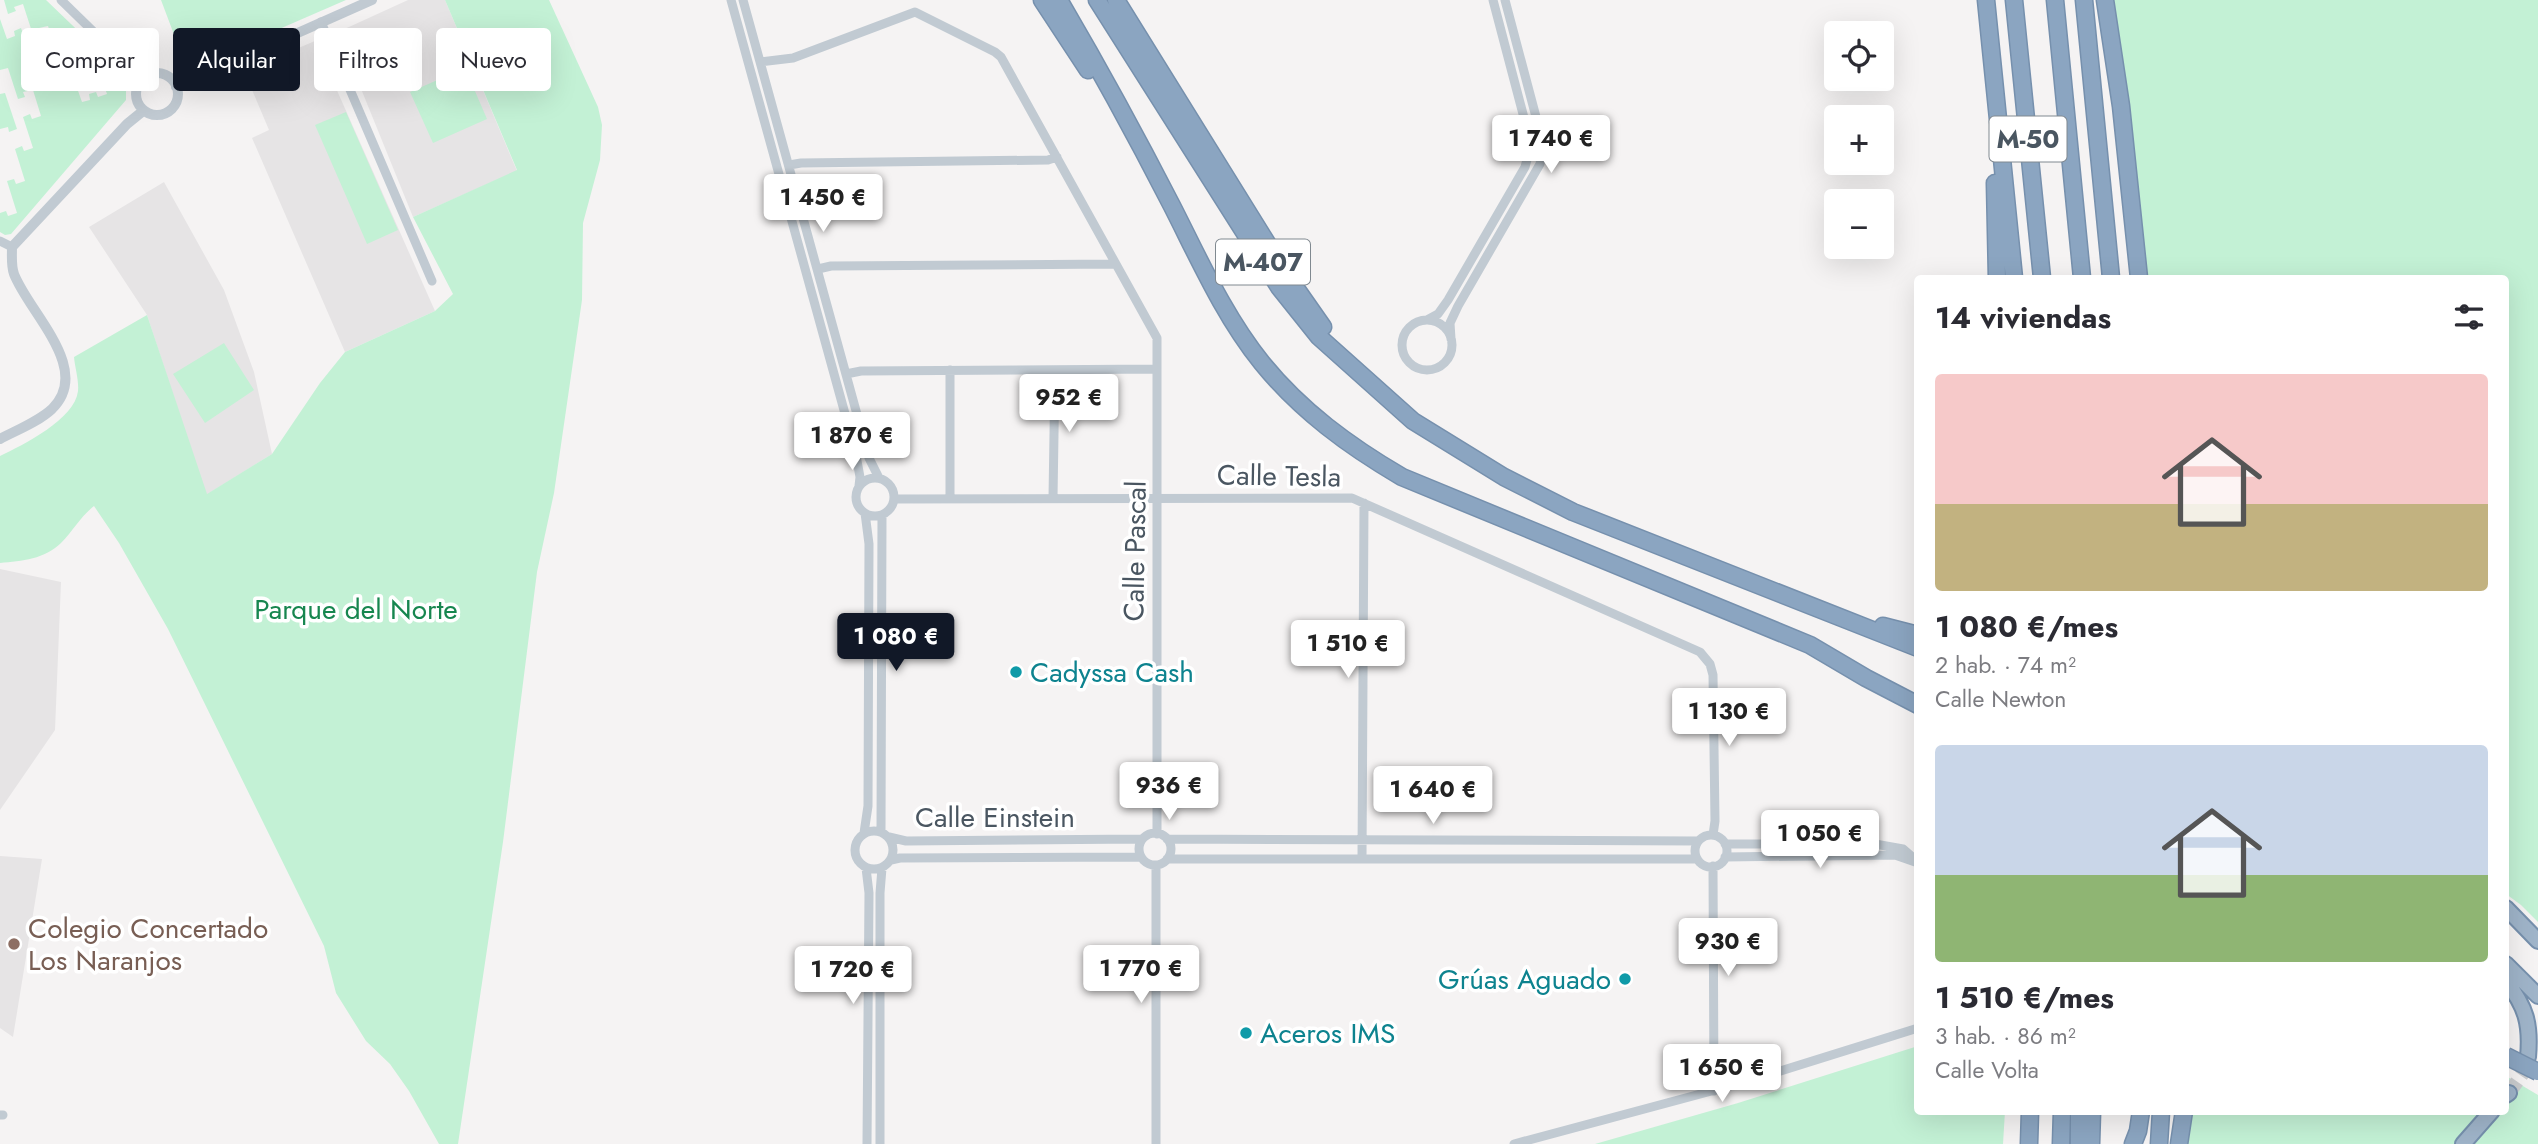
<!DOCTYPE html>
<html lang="es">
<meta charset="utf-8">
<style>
body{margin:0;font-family:Jost,sans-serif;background:#f2f2f3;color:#2b2b33;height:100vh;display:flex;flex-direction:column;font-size:26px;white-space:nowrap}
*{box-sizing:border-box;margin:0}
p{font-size:23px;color:#7c7c81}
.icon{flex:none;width:38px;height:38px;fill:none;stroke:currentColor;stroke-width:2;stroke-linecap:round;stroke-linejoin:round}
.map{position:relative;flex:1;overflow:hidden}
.panel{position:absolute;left:1914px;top:275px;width:595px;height:840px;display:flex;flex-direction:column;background:#fff;border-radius:7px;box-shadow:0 7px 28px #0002}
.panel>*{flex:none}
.guide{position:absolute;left:21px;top:28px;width:665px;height:63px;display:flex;gap:14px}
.fabs{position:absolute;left:1824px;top:21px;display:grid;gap:14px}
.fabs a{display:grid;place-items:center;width:70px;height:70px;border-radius:7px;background:#fff;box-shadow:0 7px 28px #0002;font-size:35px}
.price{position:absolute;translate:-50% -60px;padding:0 16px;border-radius:7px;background:#fff;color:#222;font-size:23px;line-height:46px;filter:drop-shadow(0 2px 4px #0008)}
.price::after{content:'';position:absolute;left:50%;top:42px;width:21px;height:16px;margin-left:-10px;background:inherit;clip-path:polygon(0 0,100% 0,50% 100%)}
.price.selected{background:#111827;color:#fff}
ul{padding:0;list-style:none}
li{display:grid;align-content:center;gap:14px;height:371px;padding:0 21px}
li span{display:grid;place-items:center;height:217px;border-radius:7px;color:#555}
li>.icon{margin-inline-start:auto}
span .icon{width:126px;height:126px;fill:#fffc;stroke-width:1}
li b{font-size:30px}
h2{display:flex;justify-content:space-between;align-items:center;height:84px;padding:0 21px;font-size:30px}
.pill{padding:0 24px;border-radius:7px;background:#fff;box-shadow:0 7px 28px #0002;font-size:24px;line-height:63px}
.pill.selected{background:#111827;color:#fff}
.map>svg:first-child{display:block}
</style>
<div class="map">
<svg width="2538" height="1144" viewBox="0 0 2538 1144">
<rect width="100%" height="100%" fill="#f5f3f3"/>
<path fill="#e6e4e5" d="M 408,0 L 445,0 L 517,171 L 413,217 L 338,32 Z
M 315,41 L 435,311 L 345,352 L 252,138 L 269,130 L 244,71 Z
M 164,182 L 224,290 L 254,372 L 272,454 L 206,495 L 147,315 L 89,227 Z
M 0,569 L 61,582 L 55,730 L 0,810 Z
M 0,856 L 42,859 L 13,1037 L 0,1028 Z"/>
<path fill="#c3f1d5" d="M 4,0 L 46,0 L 121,72 L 126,80 L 126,100 L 11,234 L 5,235 L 0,232 L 0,213 L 6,211 L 8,216 L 17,213 L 7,181 L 14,179 L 16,184 L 25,181 L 15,149 L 22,146 L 24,151 L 33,148 L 23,117 L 30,114 L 32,119 L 41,116 L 33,90 L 23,92 L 25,97 L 18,99 L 8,68 L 0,70 L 0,19 L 7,39 L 15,36 L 14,31 L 21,28 L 32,60 L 40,57 L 39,52 L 46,50 L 57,81 L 65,78 L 64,73 L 71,71 L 82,102 L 90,100 L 89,94 L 96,92 L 98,97 L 107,94 L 98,68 L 89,71 L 91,75 L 83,78 L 73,47 L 64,49 L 66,54 L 58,56 L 48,26 L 39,28 L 41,33 L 33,35 L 23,4 L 14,7 L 16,11 L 8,14 Z
M 161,0 L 346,0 L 187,69 Z
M 445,0 L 549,0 L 598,107 L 602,125 L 600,160 L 583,223 L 582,300 L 554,493 L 537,572 L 503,842 L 458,1144 L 439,1144 L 409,1091 L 390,1064 L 366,1041 L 336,993 L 324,946 L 168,629 L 119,543 L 94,506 C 81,516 73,531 61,543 C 45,559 22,561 0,563 L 0,456 C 23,445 75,419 78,391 C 79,380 75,368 74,357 L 147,315 L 207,494 L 272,454 L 320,383 L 345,352 L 435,311 L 453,294 L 413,217 L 517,170 Z
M 2109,0 L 2538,0 L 2538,922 L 2521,905 L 2506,894 L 2506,278 L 2148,278 L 2132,144 Z
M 465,68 L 487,119 L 433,143 L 410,92 Z
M 5,93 L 17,129 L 9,132 L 8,127 L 0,129 L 0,94 Z
M 346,112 L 398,230 L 367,244 L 315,125 Z
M 224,343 L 254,390 L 205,423 L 173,374 Z
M 1918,1046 L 1918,1111 L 2005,1111 L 2003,1144 L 1595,1144 L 1738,1103 Z
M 2506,1076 L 2538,1095 L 2538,1144 L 2186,1144 L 2189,1111 L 2506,1111 Z"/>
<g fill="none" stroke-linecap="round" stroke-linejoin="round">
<path stroke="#caccce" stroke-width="14" stroke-dasharray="14 7" stroke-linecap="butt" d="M 2509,1093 L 2523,1073 L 2528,1057"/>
<defs>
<path id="trunk" d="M 2506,908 L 2538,941
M 2506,964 L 2538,996
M 2506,981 C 2526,1007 2531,1024 2528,1057
M 2506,1095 L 2509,1093
M 2463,1144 L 2492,1111"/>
<path id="motorway" d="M 1042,0 L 1088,70
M 1059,0 C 1099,68 1136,136 1172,206 C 1199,259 1224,316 1262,363 C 1301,411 1349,446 1402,477 L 1810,645 L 1866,678 L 1918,705
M 1097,0 L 1279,287 L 1319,337 L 1413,421 L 1504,477 L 1573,512 L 1918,648
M 1116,0 L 1288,277 L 1323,327
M 1986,0 L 2014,278
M 2014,0 L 2042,278
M 2055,0 L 2082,278
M 2084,0 L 2111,278
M 2105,0 L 2121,106 L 2139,278
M 1995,183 L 1997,278
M 1883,626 L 1918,635
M 2079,1111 L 2079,1144
M 2029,1144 L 2030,1111
M 2061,1144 L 2062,1111
M 2091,1144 L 2092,1111
M 2133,1144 L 2138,1131 L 2141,1111
M 2159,1144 L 2161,1111
M 2179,1144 L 2184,1111"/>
</defs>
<use href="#trunk" stroke="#7690ad" stroke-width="18"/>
<use href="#motorway" stroke="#7690ad" stroke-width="19"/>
<path stroke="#c1cad2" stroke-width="9" d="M 61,0 L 142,79
M 731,0 L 855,450 L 860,477 L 859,486
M 743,0 L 869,458 L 879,478
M 321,22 L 432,281
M 760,62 L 793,58 L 915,12 L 995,52 L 1001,57 L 1157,338 L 1157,834
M 789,165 L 801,163 L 1048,160 L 1057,157
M 0,241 L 12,247
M 818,269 L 831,266 L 1116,264
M 1427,320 L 1438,314 L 1448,300 L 1525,167 L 1529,152 L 1528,133 L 1493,0
M1402 345a25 25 0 1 1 50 0a25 25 0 1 1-50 0Z
M 1451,339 L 1450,323 L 1458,306 L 1540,164 L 1542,149 L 1540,132 L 1505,0
M 950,370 L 950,498
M 846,374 L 861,371 L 1157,369
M856 497a19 19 0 1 1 38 0a19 19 0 1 1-38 0Z
M 1053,498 L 1055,370
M 894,499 L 1352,498 L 1700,652 L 1710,664 L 1713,675 L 1715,821 L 1713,835
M855 850a19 19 0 1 1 38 0a19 19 0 1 1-38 0Z
M 881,831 L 882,515
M 864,833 L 868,806 L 869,544 L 865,513
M1139 849a16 16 0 1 1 32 0a16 16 0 1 1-32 0Z
M1695 851a16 16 0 1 1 32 0a16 16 0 1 1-32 0Z
M 889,837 L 906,841 L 1142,839
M 1167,839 L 1698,841
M 1725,844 L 1875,844 L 1903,849 L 1918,862
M 1725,857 L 1895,855 L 1918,863
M 1362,858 L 1364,503
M 1167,859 L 1697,859
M 891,860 L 900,858 L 1141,857
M 1713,866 L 1714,1091
M 866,868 L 869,893 L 867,1144
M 0,1115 L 3,1115
M 880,1144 L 880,893 L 882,868
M 1156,1144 L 1156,865
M 1514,1144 L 1745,1082 L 1918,1028"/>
<path stroke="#c1cad2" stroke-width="10" d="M136 94a21 21 0 1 1 42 0a21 21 0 1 1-42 0Z
M 176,87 L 372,0
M 0,439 C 17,430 38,422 52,409 C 93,369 29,313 14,274 C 11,266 12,256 12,247 L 127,124 L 143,111"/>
<use href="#trunk" stroke="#9fb4c9" stroke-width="14"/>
<use href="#motorway" stroke="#8ba5c1" stroke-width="16"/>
<defs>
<path id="motorway-bridge" d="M 2506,1056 L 2538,1072"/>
</defs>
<use href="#motorway-bridge" stroke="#7690ad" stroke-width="19" stroke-linecap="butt"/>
<use href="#motorway-bridge" stroke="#8ba5c1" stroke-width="16"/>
</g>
<g fill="#0f9aa8" stroke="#fff" stroke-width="2.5">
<circle cx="1016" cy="672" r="7"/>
<circle cx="1625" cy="979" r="7"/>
<circle cx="1246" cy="1033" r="7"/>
</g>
<circle fill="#8d6e63" stroke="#fff" stroke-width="2.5" cx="14" cy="944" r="7"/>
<g text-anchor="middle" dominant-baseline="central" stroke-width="7" stroke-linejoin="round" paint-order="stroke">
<g fill="#fff" stroke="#808990" stroke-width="2">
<rect x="1989.5" y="116.5" width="77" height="45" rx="5"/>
<rect x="1216" y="239.5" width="94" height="45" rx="5"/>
</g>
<g font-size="26" font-weight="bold" fill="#4a5661">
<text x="2028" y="139">M-50</text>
<text x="1263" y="262">M-407</text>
</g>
<g font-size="28" fill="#4a5661" stroke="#fff">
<text transform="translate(1279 476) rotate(1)">Calle Tesla</text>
<text transform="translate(1135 551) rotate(-89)">Calle Pascal</text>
<text x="995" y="817">Calle Einstein</text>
</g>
<g font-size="28" fill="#17864f" stroke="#fff">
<text x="356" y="609">Parque del Norte</text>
</g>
<g font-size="28" fill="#0d838f" stroke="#fff" text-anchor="start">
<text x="1030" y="672">Cadyssa Cash</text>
<text x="1611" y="979" text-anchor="end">Grúas Aguado</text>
<text x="1260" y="1033">Aceros IMS</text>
</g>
<g font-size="28" fill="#785e54" stroke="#fff" text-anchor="start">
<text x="28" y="928">Colegio Concertado<tspan x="28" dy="32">Los Naranjos</tspan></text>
</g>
</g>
</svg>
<div class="fabs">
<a><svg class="icon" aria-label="locate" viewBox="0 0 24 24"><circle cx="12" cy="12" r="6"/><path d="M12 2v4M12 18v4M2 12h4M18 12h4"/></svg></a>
<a>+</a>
<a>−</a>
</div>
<b class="price" style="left:1551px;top:175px">1 740 €</b>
<b class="price" style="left:823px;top:234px">1 450 €</b>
<b class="price" style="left:1069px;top:434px">952 €</b>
<b class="price" style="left:852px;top:472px">1 870 €</b>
<b class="price selected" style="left:896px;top:673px">1 080 €</b>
<b class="price" style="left:1348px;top:680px">1 510 €</b>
<b class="price" style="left:1729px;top:748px">1 130 €</b>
<b class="price" style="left:1169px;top:822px">936 €</b>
<b class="price" style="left:1433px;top:826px">1 640 €</b>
<b class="price" style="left:1820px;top:870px">1 050 €</b>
<b class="price" style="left:1728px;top:978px">930 €</b>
<b class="price" style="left:1141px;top:1005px">1 770 €</b>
<b class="price" style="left:853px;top:1006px">1 720 €</b>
<b class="price" style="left:1722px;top:1104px">1 650 €</b>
<div class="guide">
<a class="pill">Comprar</a>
<a class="pill selected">Alquilar</a>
<a class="pill">Filtros</a>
<a class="pill">Nuevo</a>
</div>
<section class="panel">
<h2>14 viviendas<svg class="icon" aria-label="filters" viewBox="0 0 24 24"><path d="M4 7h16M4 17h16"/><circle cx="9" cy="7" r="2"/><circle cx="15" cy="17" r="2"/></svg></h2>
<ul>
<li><span style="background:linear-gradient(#f6c9c9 60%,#c2b280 0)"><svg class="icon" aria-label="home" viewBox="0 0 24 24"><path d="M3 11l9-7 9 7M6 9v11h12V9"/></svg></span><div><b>1 080 €/mes</b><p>2 hab. · 74 m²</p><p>Calle Newton</p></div></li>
<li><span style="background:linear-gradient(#c9d6e8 60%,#8fb573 0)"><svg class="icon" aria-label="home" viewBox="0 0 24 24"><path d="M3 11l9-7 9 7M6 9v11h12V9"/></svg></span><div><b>1 510 €/mes</b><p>3 hab. · 86 m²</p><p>Calle Volta</p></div></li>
</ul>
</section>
</div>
